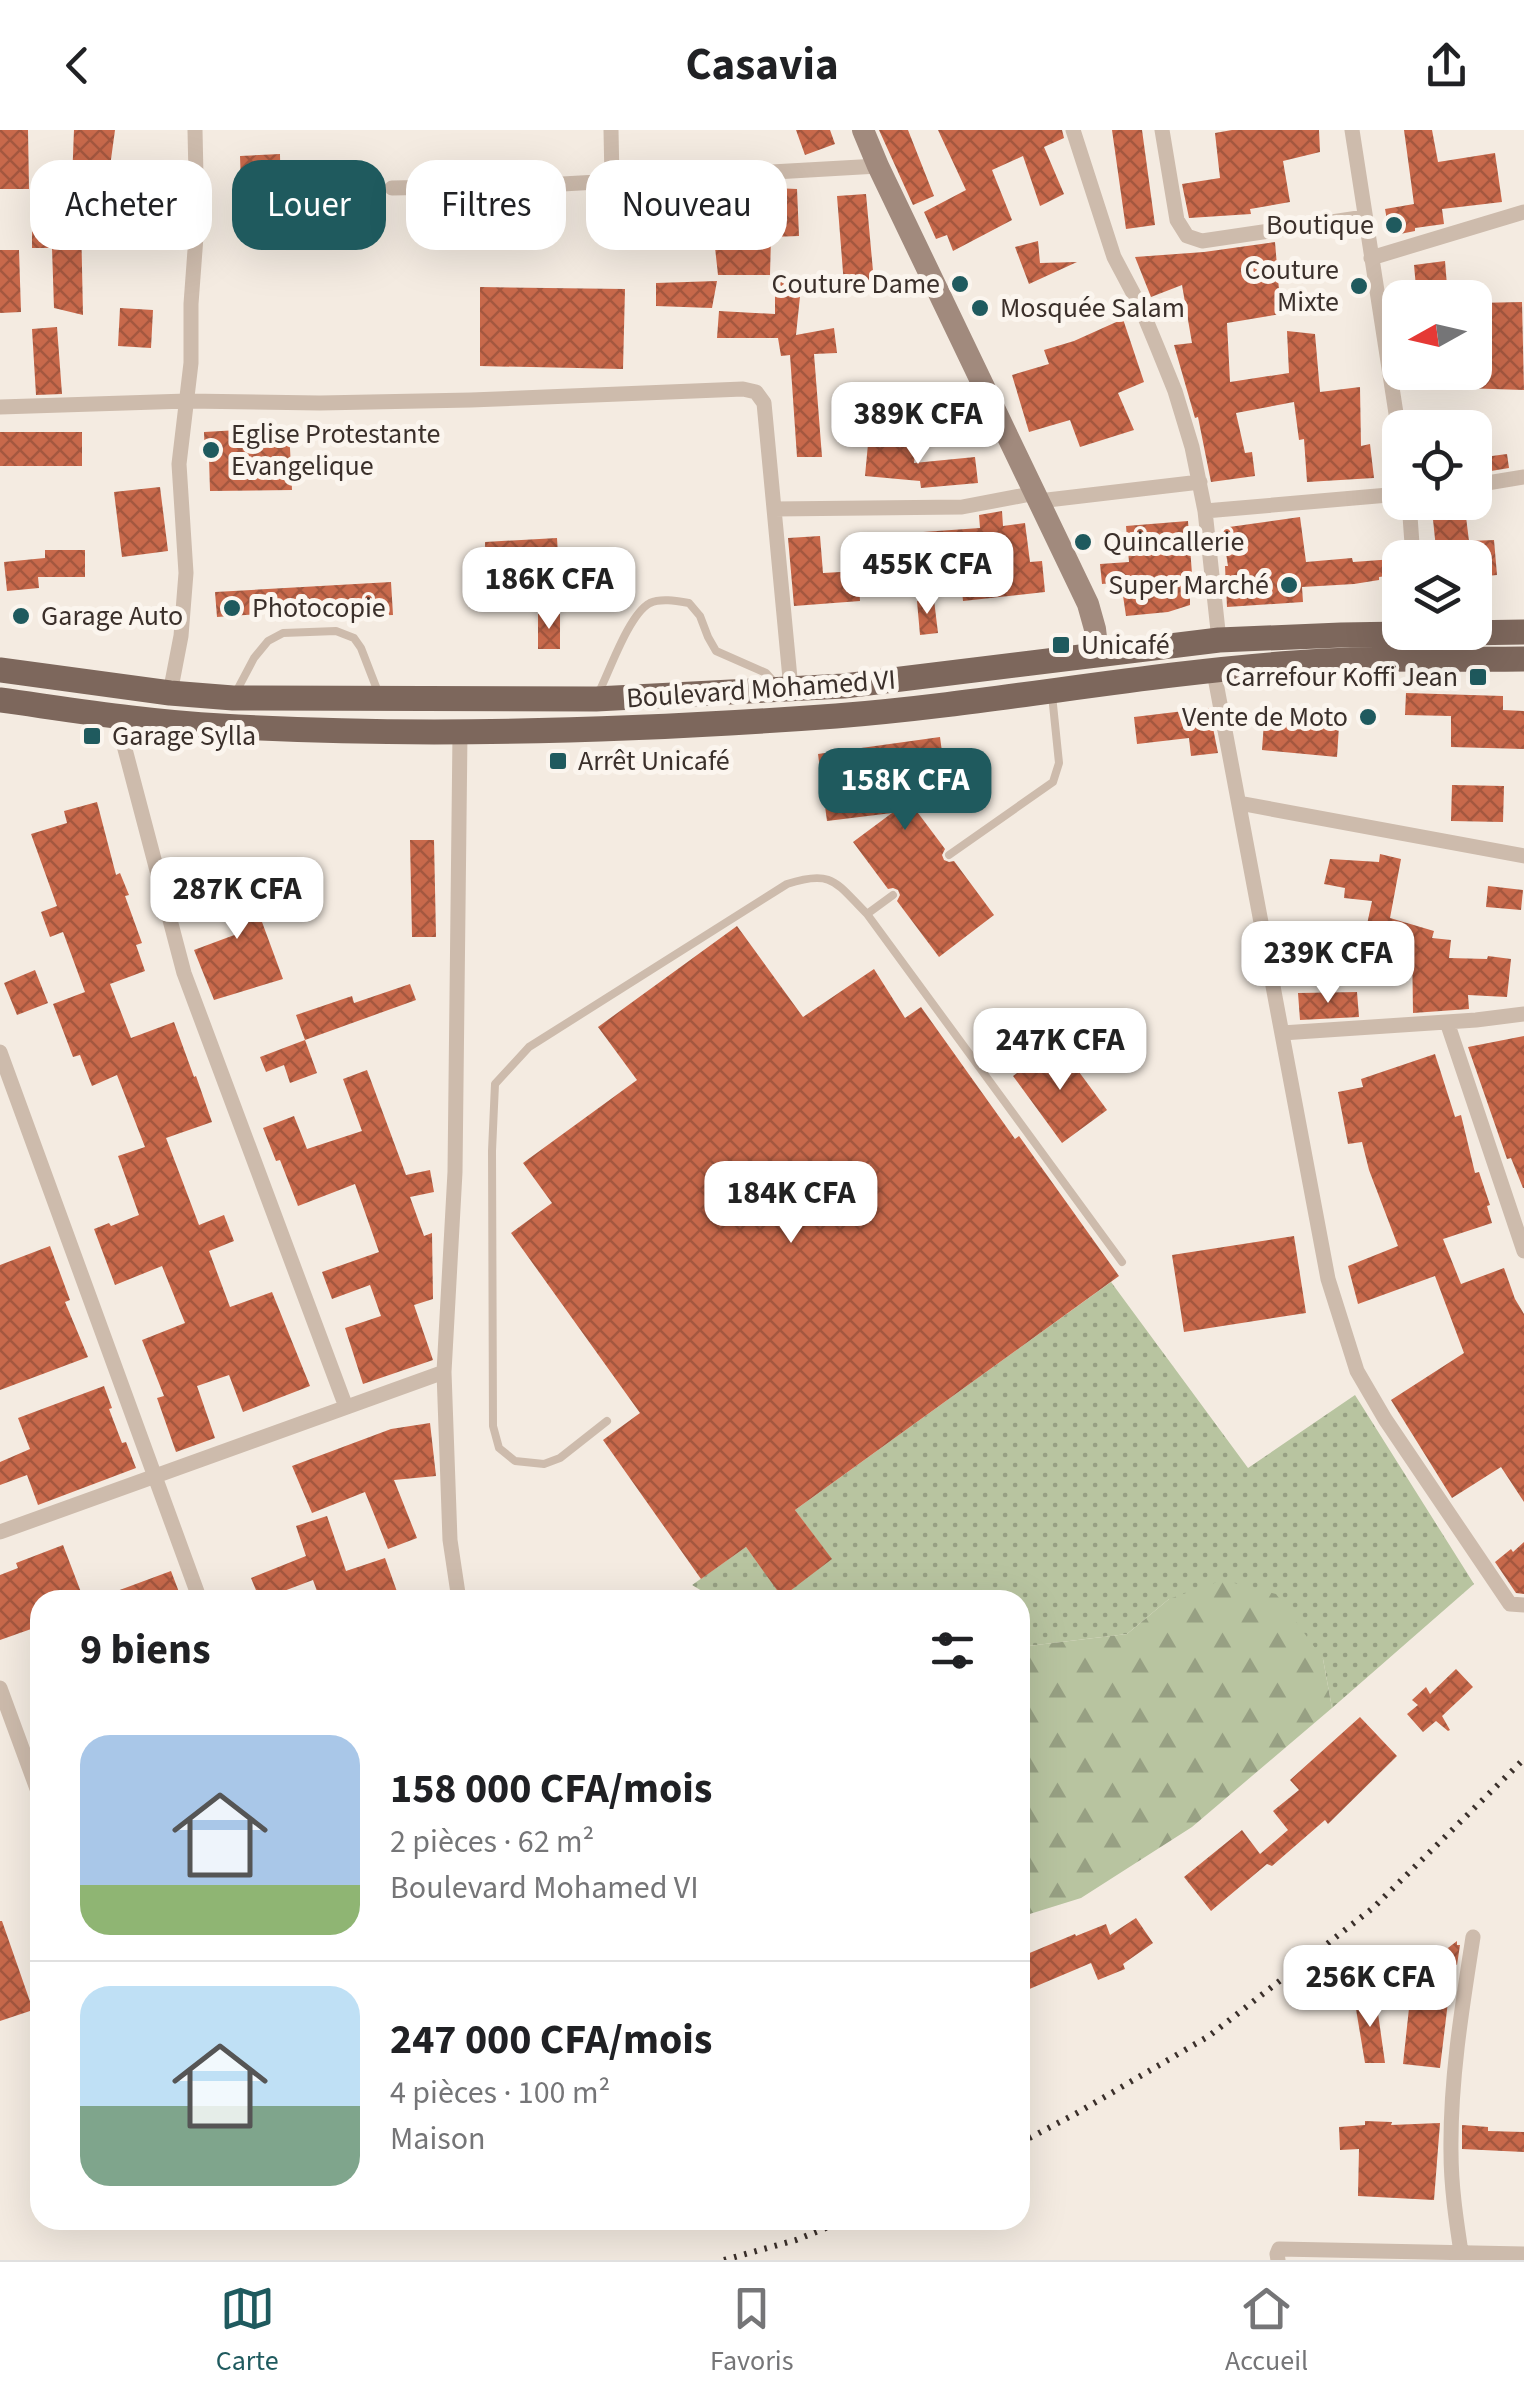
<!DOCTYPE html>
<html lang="fr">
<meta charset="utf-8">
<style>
body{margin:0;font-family:"Source Sans 3",sans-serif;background:#f6f6f6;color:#202124;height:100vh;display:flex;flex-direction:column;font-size:38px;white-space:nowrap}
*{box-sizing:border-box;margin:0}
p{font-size:32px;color:#757577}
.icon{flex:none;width:55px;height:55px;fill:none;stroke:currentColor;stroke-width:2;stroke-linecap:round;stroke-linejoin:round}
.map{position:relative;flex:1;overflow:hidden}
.panel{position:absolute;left:30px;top:1460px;width:1000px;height:640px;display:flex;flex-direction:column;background:#fff;border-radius:30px;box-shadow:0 10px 40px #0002}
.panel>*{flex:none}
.top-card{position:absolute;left:30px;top:30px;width:1000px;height:90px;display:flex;gap:20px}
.needle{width:65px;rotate:262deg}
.buttons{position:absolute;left:1382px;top:150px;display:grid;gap:20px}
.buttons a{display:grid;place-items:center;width:110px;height:110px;border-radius:20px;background:#fff;box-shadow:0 10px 40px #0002;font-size:50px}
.price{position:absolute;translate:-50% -85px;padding:0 22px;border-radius:20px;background:#fff;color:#222;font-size:32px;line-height:65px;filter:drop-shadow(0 2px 5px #0008)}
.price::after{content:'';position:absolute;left:50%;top:60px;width:30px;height:22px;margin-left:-15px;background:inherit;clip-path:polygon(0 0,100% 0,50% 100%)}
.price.on{background:#1f5a5e;color:#fff}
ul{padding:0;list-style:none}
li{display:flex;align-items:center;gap:30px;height:250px;padding:0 50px}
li+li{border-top:2px solid #e0e0e0}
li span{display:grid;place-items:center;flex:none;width:280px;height:200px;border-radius:30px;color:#555}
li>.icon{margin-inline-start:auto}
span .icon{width:120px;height:120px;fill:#fffc;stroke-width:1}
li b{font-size:42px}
h2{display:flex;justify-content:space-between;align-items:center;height:120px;padding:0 50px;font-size:42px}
.tag{padding:0 35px;border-radius:30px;background:#fff;box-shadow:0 10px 40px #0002;font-size:35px;line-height:90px}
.tag.on{background:#1f5a5e;color:#fff}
header{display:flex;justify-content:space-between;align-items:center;height:130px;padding:0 50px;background:#fff;font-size:45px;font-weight:700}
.tab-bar{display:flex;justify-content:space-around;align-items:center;height:140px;border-top:2px solid #e0e0e0;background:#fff;font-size:28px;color:#757577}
.tab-bar a{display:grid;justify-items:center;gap:5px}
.tab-bar .on{color:#1f5a5e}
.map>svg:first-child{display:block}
</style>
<header><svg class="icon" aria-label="back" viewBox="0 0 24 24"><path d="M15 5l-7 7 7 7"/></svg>Casavia<svg class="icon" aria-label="share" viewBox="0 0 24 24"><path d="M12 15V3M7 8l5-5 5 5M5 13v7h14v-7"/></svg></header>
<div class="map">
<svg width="1524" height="2130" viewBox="0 0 1524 2130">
<defs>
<pattern id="grass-dots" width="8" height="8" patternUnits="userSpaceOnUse" patternTransform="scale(2.5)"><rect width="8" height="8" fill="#b8c4a0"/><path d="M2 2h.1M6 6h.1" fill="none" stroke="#97a083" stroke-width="1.8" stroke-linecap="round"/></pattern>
<pattern id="forest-firs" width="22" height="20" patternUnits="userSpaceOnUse" patternTransform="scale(2.5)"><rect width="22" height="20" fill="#b8c4a0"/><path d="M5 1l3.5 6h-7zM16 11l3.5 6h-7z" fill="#97a083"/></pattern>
<pattern id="building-cross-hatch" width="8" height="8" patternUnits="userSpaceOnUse" patternTransform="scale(2.5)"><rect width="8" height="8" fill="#c8694b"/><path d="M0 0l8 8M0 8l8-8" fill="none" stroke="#a4573f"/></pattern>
</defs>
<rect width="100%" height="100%" fill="#f4ebe1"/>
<path fill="url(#grass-dots)" d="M 1111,1152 L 1248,1338 L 1355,1265 L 1474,1454 L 1332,1578 L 1323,1529 L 1169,1469 L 1127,1504 L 1020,1517 L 1020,1470 L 717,1470 L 692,1455 L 746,1417 L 782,1466 L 831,1429 L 795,1380 Z"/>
<path fill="url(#forest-firs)" d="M 1223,1450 L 1276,1464 L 1323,1529 L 1332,1578 L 1192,1697 L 1081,1768 L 1020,1787 L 1020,1517 L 1127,1504 L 1169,1469 Z"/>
<path fill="url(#building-cross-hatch)" d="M 0,0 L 28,0 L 29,59 L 0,59 Z
M 74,0 L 115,0 L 109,44 L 72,51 Z
M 796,0 L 830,0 L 835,14 L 805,25 Z
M 879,0 L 908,0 L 934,66 L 913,75 Z
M 938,0 L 1062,0 L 1064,8 L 1044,17 L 1064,64 L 1040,76 L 1023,26 L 992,40 L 1012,90 L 953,121 L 947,105 L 936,109 L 924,82 L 966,60 Z
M 1112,0 L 1142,0 L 1155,95 L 1126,99 Z
M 1232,0 L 1319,0 L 1320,22 L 1283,31 L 1290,72 L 1250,79 L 1251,84 L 1189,88 L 1182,54 L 1220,48 L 1215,3 Z
M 1404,0 L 1432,0 L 1438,32 L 1495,23 L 1502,72 L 1442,79 L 1444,94 L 1415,98 L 1415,101 L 1390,106 L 1385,79 L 1414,74 Z
M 280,24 L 281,87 L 242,86 L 240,26 Z
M 730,56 L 797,59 L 799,106 L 771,107 L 770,145 L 718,145 L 713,99 L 682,101 L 680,59 L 710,61 Z
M 866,64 L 874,152 L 844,155 L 837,66 Z
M 81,90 L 83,185 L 54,178 L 52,118 L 32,118 L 32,91 Z
M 1038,111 L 1040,133 L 1077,132 L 1029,154 L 1015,117 Z
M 1275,112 L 1281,184 L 1227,193 L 1230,252 L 1289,243 L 1287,201 L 1315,204 L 1320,262 L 1360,257 L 1361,316 L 1370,314 L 1374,348 L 1307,352 L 1304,309 L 1299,310 L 1294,272 L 1236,283 L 1245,323 L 1252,322 L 1255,346 L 1211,352 L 1198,287 L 1195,288 L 1174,215 L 1192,213 L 1182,155 L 1151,167 L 1135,127 L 1204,122 Z
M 0,120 L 19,120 L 21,182 L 0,183 Z
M 1445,131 L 1448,168 L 1417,168 L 1414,135 Z
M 802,147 L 796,205 L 834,198 L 837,223 L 814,224 L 822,327 L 797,327 L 790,225 L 781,226 L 778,208 L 717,208 L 719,181 L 775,184 L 775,148 Z
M 717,151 L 712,178 L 656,176 L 656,153 Z
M 480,157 L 625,159 L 623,239 L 480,236 Z
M 1522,172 L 1524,260 L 1431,257 L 1431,242 L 1475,242 L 1475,173 Z
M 120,178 L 153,180 L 151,218 L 118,216 Z
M 1123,189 L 1144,252 L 1118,263 L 1134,300 L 1080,317 L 1070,290 L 1029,302 L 1012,245 L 1049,234 L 1044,220 L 1074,211 Z
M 57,197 L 62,264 L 36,265 L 32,199 Z
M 289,297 L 292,360 L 210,361 L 209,328 L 205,329 L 204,302 Z
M 0,302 L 82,302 L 82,336 L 0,336 Z
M 868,314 L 916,316 L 914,333 L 975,327 L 978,353 L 921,358 L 920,351 L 865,346 Z
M 1507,324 L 1509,338 L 1479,343 L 1477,328 Z
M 160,357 L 168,421 L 122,427 L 114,362 Z
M 1465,379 L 1469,411 L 1494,410 L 1497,445 L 1475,447 L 1475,428 L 1437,428 L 1432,380 Z
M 1002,381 L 1003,396 L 1025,393 L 1030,432 L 1042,431 L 1045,462 L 963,471 L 959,430 L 869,438 L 866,406 L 980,398 L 979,385 Z
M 1300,387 L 1306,432 L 1352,428 L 1353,432 L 1394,429 L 1395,445 L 1379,447 L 1379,450 L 1354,454 L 1302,457 L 1303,472 L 1227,477 L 1225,436 L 1228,436 L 1222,398 Z
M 1188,391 L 1193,457 L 1190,457 L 1190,475 L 1168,482 L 1126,486 L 1121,452 L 1102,454 L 1100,434 L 1129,432 L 1126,396 Z
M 820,406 L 823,443 L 858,441 L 860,471 L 794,476 L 788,408 Z
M 557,408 L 559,441 L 486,444 L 485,412 Z
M 45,420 L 85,420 L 85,447 L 38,447 L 39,458 L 7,461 L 4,432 L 45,428 Z
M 624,437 L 626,470 L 605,471 L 604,438 Z
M 391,452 L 393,485 L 305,488 L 305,481 L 217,487 L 215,462 Z
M 934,470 L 938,503 L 920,505 L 917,471 Z
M 538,484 L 560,484 L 560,519 L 538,519 Z
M 1406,563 L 1503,566 L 1503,580 L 1524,581 L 1524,619 L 1451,617 L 1451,586 L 1405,585 Z
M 1209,578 L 1218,623 L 1191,626 L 1189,608 L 1137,614 L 1134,587 Z
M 1264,592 L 1339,596 L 1337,627 L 1262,620 Z
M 940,607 L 949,675 L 915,679 L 945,719 L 942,725 L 944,730 L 949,732 L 954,731 L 994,785 L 939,827 L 897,771 L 900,765 L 898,760 L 893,758 L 888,759 L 853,712 L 892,683 L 827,691 L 818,624 Z
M 1452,655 L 1504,656 L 1503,692 L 1451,691 Z
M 97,672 L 116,745 L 120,743 L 129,765 L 125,766 L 142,813 L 136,815 L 145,841 L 110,854 L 131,908 L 174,892 L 194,947 L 196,946 L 212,992 L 166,1008 L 199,1095 L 224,1085 L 234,1111 L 209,1121 L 230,1177 L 272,1162 L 310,1256 L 243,1282 L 229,1245 L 197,1256 L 215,1308 L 176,1322 L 157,1268 L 164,1266 L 142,1210 L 185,1193 L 162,1136 L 115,1155 L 94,1099 L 109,1093 L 111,1096 L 139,1085 L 118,1026 L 145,1017 L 117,945 L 92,956 L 80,925 L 73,927 L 53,874 L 85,862 L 63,802 L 50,807 L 41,782 L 57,776 L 31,704 L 67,693 L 64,681 Z
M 410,710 L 434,710 L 436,807 L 412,807 Z
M 1380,724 L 1401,729 L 1390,788 L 1434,801 L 1432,808 L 1451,810 L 1449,828 L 1487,829 L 1488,826 L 1511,829 L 1507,867 L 1468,865 L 1469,879 L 1413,883 L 1412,812 L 1390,806 L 1390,804 L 1366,799 L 1372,771 L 1344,768 L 1345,758 L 1324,754 L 1330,729 L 1379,732 Z
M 241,735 L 283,849 L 214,870 L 194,820 L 237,804 L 224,769 L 192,780 L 190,776 L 220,755 L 216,744 Z
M 1488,756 L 1523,760 L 1521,780 L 1486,777 Z
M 737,796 L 803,887 L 874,839 L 905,888 L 921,877 L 1015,1009 L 1019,1006 L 1119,1146 L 795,1380 L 832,1429 L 782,1467 L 746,1417 L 701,1449 L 603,1310 L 640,1283 L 511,1103 L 552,1073 L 523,1033 L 637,950 L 598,897 Z
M 35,840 L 48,873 L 17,885 L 4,853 Z
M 410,854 L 416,870 L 305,910 L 296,885 L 352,866 L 354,873 Z
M 1357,862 L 1359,887 L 1300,890 L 1298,863 Z
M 1524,906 L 1524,1058 L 1523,1058 L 1511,1028 L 1507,1029 L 1468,917 Z
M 305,910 L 317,943 L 290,953 L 284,935 L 266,942 L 260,927 Z
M 1057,912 L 1107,980 L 1062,1013 L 1013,946 Z
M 1435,924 L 1455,987 L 1461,985 L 1475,1043 L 1479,1042 L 1490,1075 L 1487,1076 L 1492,1093 L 1443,1109 L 1461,1154 L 1504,1138 L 1515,1169 L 1524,1184 L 1524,1372 L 1501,1337 L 1452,1368 L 1391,1270 L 1464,1223 L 1435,1146 L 1358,1174 L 1348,1136 L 1398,1116 L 1369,1040 L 1362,1012 L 1348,1014 L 1338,962 L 1363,957 L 1361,949 Z
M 367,940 L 406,1045 L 430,1040 L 434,1062 L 410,1067 L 424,1106 L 432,1103 L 433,1169 L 414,1175 L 433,1230 L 363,1254 L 345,1198 L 381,1186 L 370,1155 L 332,1169 L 322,1142 L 379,1122 L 355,1054 L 298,1076 L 280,1030 L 276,1031 L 263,998 L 294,986 L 307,1019 L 362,1001 L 343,949 Z
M 1294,1106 L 1306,1183 L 1184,1202 L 1172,1125 Z
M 50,1116 L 70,1170 L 65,1172 L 88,1227 L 0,1260 L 0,1135 Z
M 104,1256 L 112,1278 L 109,1279 L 122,1313 L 126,1312 L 136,1338 L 38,1375 L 27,1345 L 0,1355 L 0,1332 L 30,1319 L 18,1288 Z
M 430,1293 L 436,1346 L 394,1350 L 417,1408 L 388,1419 L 365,1362 L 312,1383 L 292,1336 L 391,1299 Z
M 327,1386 L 346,1441 L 385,1428 L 400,1470 L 332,1470 L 329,1460 L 318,1464 L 313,1450 L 260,1470 L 251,1448 L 306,1426 L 296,1396 Z
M 1524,1412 L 1524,1464 L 1516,1463 L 1495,1432 L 1511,1419 L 1513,1422 Z
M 63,1415 L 84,1470 L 40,1470 L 40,1490 L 32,1493 L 34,1498 L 0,1510 L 0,1445 L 18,1438 L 16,1433 Z
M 171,1441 L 182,1470 L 99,1470 L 98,1468 Z
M 1456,1539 L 1473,1557 L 1442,1586 L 1450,1600 L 1448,1601 L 1436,1591 L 1423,1602 L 1407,1584 L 1418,1575 L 1412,1570 L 1426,1557 L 1430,1564 Z
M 1360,1587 L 1397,1626 L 1328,1694 L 1325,1690 L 1272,1736 L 1267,1734 L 1211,1781 L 1184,1747 L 1242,1700 L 1260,1724 L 1288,1700 L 1273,1681 L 1299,1660 L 1290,1650 Z
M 1136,1788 L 1153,1813 L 1123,1834 L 1125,1839 L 1098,1850 L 1091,1833 L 1020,1863 L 1020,1827 L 1075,1804 L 1076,1806 L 1106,1794 L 1110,1805 Z
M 0,1791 L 2,1791 L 33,1880 L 0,1891 Z
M 1457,1811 L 1457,1815 L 1460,1815 L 1457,1835 L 1454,1834 L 1451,1847 L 1440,1938 L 1403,1934 L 1410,1869 L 1424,1870 L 1431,1831 Z
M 1375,1862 L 1385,1933 L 1365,1933 L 1355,1873 Z
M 1365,1991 L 1392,1992 L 1391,1995 L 1440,1993 L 1434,2070 L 1358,2066 L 1359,2019 L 1340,2020 L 1339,1997 L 1365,1995 Z
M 1462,1995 L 1488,1997 L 1488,2001 L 1524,2002 L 1524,2022 L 1462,2019 Z"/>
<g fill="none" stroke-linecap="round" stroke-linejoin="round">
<path stroke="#cdbbac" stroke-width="8" d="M 599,562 C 610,540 629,484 650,473 C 661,468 677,471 689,473 L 700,486 L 708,507 L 716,521 L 766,543 L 774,552
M 235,564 L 254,528 L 268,511 L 283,503 L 336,501 L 354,508 L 361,518 L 378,562
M 949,725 L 1053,652 L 1059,633 L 1052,565
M 867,784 L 893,765
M 607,1291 L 560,1328 L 544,1334 L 515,1331 L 499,1318 L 493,1296 L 492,1021 L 495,954 L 529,917 L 787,754 C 833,739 836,753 867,784 L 1122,1132"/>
<path stroke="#cdbbac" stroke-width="15" d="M 611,0 L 612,50
M 1073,0 L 1114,127 L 1141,178 L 1158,219 L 1175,261 L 1192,317 L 1205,381 L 1219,510
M 1162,0 L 1177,90 L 1187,106 L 1202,111 L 1365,87
M 1352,0 L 1400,309
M 392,58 L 545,55 L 878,36
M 1371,128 L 1524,82
M 0,277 L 187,271 L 320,273 L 471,270 L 743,259 L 756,262 L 764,273 L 791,559
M 1475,355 L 1524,347
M 1039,371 L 1200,352
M 1409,372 L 1413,428
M 774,379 L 962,377 L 1036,363
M 1205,381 L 1400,364
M 1214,542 L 1328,1149 L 1357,1241 L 1385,1289 L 1510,1474 L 1524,1475
M 170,563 L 181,506 L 186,443 L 179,334 L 191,233 L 191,174 L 197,93 L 195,0
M 116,585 L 184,843 L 346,1277
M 1239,673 L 1524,726
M 1447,892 L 1524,1121
M 1282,903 L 1476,890 L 1524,884
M 0,922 L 200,1470
M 0,1402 L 444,1242
M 459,1470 L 450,1410 L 444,1242 L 455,1042 L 460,603
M 0,1558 L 40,1667
M 1461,2122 C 1456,2089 1451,2056 1451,2022 C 1450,1951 1462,1877 1473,1807
M 1278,2130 L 1277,2124 L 1279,2119 L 1524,2124"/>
<path stroke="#a18a7d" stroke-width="22" d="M 863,0 L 878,36 L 1088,474 L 1095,499 L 1098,524"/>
<path stroke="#7d675c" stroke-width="25" d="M 0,540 L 170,563 L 233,568 L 596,569 L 844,556 L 1219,510 L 1341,505 L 1524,502
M 0,570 C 73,580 147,592 221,596 C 426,608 631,601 836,586 C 989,574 1140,544 1294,533 C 1370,527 1448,530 1524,529"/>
<path stroke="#3b302b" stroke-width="6" stroke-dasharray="2.5 8" stroke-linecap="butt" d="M 1020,2013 L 1077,1983 L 1209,1906 L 1373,1778 L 1524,1629
M 724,2130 L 796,2110 L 846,2090"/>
</g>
<g fill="#1f5a5e" stroke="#fbf5ee" stroke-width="4">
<circle cx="1394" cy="95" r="10"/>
<circle cx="960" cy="154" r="10"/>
<circle cx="1359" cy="156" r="10"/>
<circle cx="980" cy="178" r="10"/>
<circle cx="211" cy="320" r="10"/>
<circle cx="1083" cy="412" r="10"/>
<circle cx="1289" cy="455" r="10"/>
<circle cx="232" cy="478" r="10"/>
<circle cx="21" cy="486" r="10"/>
<rect x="1051" y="505" width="20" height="20" rx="5"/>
<rect x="1468" y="537" width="20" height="20" rx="5"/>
<circle cx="1368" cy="587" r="10"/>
<rect x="82" y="596" width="20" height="20" rx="5"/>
<rect x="548" y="621" width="20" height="20" rx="5"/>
</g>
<g text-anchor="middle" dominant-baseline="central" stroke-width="10" stroke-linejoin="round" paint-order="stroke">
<g font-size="28" fill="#3b302b" stroke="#fbf5ee" text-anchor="start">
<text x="1374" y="95" text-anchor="end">Boutique</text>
<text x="1339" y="140" text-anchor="end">Couture<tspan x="1339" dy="32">Mixte</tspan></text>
<text x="940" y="154" text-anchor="end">Couture Dame</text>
<text x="1000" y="178">Mosquée Salam</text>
<text x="231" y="304">Eglise Protestante<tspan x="231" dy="32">Evangelique</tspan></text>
<text x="1103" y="412">Quincallerie</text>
<text x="1269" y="455" text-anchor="end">Super Marché</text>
<text x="252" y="478">Photocopie</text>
<text x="41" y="486">Garage Auto</text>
<text x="1081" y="515">Unicafé</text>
<text x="1458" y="547" text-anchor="end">Carrefour Koffi Jean</text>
<text x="1348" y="587" text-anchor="end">Vente de Moto</text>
<text x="112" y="606">Garage Sylla</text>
<text x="578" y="631">Arrêt Unicafé</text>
</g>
<g font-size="28" fill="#3b302b" stroke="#fbf5ee">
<text transform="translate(761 559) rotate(-4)">Boulevard Mohamed VI</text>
</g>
</g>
</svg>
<div class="buttons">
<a><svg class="needle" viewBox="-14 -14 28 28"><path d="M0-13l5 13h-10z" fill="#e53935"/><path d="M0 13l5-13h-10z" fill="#757577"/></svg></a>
<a><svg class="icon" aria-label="locate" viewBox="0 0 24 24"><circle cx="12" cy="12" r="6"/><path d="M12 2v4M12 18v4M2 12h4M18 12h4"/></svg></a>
<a><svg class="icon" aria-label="layers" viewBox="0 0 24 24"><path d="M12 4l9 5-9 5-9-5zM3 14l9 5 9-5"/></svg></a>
</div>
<b class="price" style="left:918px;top:337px">389K CFA</b>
<b class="price" style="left:927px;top:487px">455K CFA</b>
<b class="price" style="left:549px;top:502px">186K CFA</b>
<b class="price on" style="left:905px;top:703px">158K CFA</b>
<b class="price" style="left:237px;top:812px">287K CFA</b>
<b class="price" style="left:1328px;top:876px">239K CFA</b>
<b class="price" style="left:1060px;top:963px">247K CFA</b>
<b class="price" style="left:791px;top:1116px">184K CFA</b>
<b class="price" style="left:1370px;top:1900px">256K CFA</b>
<div class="top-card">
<a class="tag">Acheter</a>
<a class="tag on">Louer</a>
<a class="tag">Filtres</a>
<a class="tag">Nouveau</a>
</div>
<section class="panel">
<h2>9 biens<svg class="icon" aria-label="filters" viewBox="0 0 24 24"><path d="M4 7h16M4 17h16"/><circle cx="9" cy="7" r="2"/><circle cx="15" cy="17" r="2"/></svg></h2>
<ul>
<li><span style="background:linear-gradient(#a9c7e8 75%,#8fb573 0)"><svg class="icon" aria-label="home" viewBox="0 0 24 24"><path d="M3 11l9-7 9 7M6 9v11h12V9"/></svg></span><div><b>158 000 CFA/mois</b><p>2 pièces · 62 m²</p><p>Boulevard Mohamed VI</p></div></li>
<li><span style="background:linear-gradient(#bfe0f5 60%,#7fa58c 0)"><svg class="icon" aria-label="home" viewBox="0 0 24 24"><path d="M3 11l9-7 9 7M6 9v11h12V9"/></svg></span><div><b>247 000 CFA/mois</b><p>4 pièces · 100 m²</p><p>Maison</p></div></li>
</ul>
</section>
</div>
<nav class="tab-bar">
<a class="on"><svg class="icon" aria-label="map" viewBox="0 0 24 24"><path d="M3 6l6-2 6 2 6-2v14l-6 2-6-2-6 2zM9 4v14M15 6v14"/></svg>Carte</a>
<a><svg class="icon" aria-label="saved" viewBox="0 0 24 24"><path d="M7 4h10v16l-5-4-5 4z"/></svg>Favoris</a>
<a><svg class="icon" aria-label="home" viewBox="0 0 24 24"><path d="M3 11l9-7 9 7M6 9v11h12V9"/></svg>Accueil</a>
</nav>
